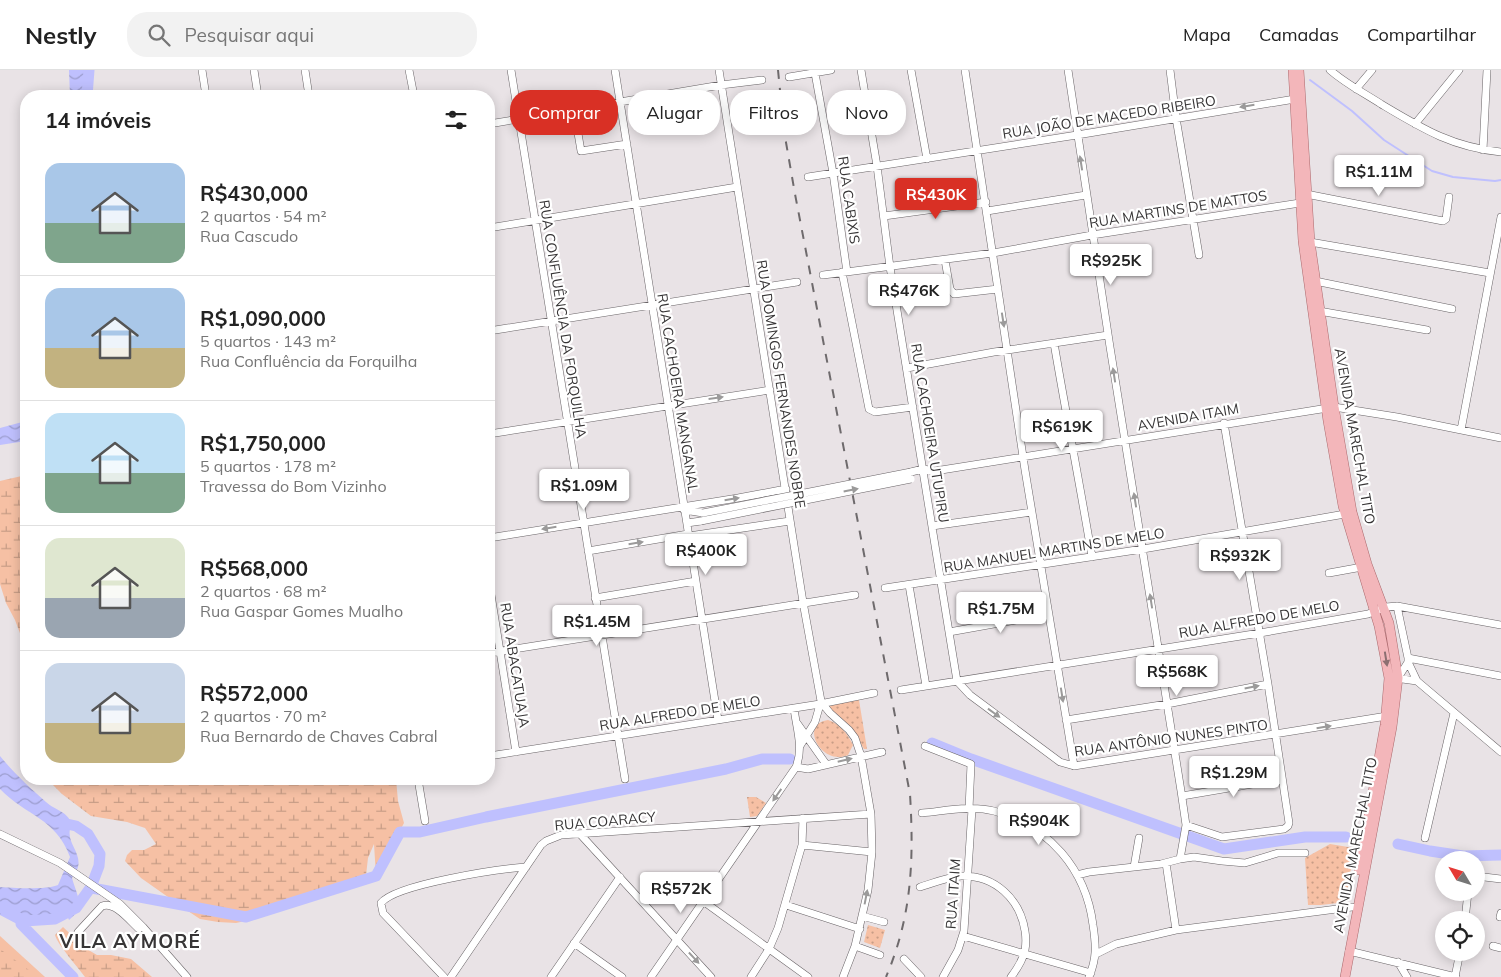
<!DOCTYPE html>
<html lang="pt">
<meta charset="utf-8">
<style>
body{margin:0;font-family:Mulish,sans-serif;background:#f2f2f2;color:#222;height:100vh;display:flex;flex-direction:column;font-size:19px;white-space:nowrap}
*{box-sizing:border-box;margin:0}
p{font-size:16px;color:#767676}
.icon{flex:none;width:28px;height:28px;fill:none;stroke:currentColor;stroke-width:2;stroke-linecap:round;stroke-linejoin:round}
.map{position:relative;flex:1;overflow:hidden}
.details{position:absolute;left:20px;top:20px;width:475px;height:695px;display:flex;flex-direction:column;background:#fff;border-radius:20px;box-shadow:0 2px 12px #0003}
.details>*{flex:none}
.guide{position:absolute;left:510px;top:20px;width:475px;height:45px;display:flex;gap:10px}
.needle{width:32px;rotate:308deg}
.tools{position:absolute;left:1435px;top:781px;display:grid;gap:10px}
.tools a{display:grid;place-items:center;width:50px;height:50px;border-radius:50%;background:#fff;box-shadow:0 2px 12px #0003;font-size:25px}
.price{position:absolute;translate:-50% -42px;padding:0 11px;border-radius:5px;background:#fff;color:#222;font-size:16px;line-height:32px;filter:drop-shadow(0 1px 2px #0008)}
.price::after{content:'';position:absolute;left:50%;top:30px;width:15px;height:11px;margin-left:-8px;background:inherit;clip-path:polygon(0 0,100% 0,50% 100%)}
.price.active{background:#d93025;color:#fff}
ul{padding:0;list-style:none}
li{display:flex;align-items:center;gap:15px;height:125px;padding:0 25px}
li+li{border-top:1px solid #e0e0e0}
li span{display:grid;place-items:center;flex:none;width:140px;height:100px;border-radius:15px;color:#555}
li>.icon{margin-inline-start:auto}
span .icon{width:60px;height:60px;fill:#fffc;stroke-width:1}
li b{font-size:21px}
h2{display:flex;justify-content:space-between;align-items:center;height:60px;padding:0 25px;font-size:21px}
.chip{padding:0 18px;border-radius:20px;background:#fff;box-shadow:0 2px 12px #0003;font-size:18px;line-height:45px}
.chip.active{background:#d93025;color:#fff}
header{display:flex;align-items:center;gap:30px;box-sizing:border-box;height:70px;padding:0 25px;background:#fff;border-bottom:1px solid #e0e0e0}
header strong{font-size:24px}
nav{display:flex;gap:28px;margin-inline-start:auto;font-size:18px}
.search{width:350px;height:45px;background:#f2f2f2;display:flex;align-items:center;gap:12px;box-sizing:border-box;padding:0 18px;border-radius:20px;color:#767676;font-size:19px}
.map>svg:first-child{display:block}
</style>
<header>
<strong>Nestly</strong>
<div class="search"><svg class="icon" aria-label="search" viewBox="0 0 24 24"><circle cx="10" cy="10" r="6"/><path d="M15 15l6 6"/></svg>Pesquisar aqui</div>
<nav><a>Mapa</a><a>Camadas</a><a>Compartilhar</a></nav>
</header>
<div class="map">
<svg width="1501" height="907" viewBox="0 0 1501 907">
<defs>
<pattern id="wetland-marsh" width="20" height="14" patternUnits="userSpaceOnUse" patternTransform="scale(1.25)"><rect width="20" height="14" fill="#f6c0a4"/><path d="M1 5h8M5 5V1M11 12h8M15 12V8" fill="none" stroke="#c89d86"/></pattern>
<pattern id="park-dots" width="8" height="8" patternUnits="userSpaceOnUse" patternTransform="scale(1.25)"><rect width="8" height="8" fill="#f6c0a4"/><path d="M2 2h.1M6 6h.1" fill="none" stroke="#c89d86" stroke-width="1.8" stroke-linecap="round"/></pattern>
<pattern id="water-waves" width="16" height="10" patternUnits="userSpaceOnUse" patternTransform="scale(1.25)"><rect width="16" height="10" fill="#bfc0fe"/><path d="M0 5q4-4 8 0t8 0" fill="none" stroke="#9c9dce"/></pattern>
</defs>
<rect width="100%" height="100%" fill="#e9e3e6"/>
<path fill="#f6c0a4" d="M 0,866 L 45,907 L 0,907 Z"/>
<path fill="url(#wetland-marsh)" d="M 26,405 L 26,579 L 15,550 L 6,533 L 0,514 L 0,411 Z
M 47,709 L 396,709 L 398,731 L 404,753 L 376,806 L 374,774 L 368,788 L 365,814 L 347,816 L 312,827 L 275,836 L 254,849 L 236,853 L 218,852 L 200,849 L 185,839 L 141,808 L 125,791 L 127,785 L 132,780 L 144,780 L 156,774 L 145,758 L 127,752 L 91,746 L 62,724 Z
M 63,857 L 85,878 L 97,885 L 111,885 L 131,889 L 152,907 L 85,907 C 78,897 57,874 55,865 Z
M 0,879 L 33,903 L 34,907 L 0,907 Z"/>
<path fill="url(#park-dots)" d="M 859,630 L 867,679 L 864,679 L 851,657 L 830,638 L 830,635 Z
M 828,650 C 839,653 848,664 853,675 L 848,685 C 822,697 798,654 828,650 Z
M 747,727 L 756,727 L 766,733 L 757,746 L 750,747 Z
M 1330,774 L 1354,778 L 1346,832 L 1321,835 L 1308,835 L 1305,788 Z
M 868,855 L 885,860 L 880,878 L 864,872 Z"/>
<path fill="url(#water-waves)" d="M 69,0 L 88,0 L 89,26 L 70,26 Z
M 26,351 L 26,371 L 0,375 L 0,358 Z
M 0,686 C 13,702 30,718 46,732 C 56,741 66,740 72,754 C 63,771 82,781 78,797 C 77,801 74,805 72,808 C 77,826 86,837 69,850 L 66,843 C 51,843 42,847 29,855 L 17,854 L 0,845 L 0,817 C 13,818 47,820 58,815 L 70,787 C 56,748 26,746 0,719 Z"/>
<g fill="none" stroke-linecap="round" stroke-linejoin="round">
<path stroke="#bfc0fe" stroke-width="2" d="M 1310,10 L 1352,41 L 1384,70 L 1432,101 L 1453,107 L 1495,111 L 1501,110"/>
<path stroke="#bfc0fe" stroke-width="11" d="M 87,26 L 89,0
M 932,673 L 971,689 L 1224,779 L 1305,767 L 1346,767
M 1398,774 L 1430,781 L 1463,786 L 1501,785
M 92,818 L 246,847 L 376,806 L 400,762 L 420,762 L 486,747 L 726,699 L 762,689 L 790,689
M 0,837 L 24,851 L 55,849 L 76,838 L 91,817 L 99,796 L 100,784 L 88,764 L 76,756 L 58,752
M 21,854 L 73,907"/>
<defs>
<path id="minor" d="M 202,0 L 206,26
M 254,0 L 258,26
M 305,0 L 309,26
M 409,0 L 414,26
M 511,0 L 625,709
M 615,0 L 718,650
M 719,0 L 803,532 L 821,631 L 815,652 L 800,676
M 861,0 L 877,96 L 890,197 L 949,562 L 957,611 L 970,625 L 1060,692 L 1074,696 L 1387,646
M 911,0 L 927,89
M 965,0 L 1025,400 L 1074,696
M 1068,0 L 1110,277 L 1181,721 L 1186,755 L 1180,789
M 1170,0 L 1176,48 L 1199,185
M 1330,0 C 1346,14 1364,23 1381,34 C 1423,59 1452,77 1501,82
M 815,3 L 833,103 L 847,202
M 789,7 L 831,0
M 1356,19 L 1372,0
M 574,40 L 581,81 L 627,74
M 489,54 L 721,15 L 762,10
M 1415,54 L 1459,0
M 1483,80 L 1487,0
M 808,107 L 1077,65 L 1295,29
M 1306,124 L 1443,151 L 1446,149 L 1449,127
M 987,141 L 1086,125
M 884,146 L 986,132
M 489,158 L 737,117
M 1310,172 L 1490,203
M 945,190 L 950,219 L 954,224 L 998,219
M 842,202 L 869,339 L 875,342 L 913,337
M 823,205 L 993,183 L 1092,165 L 1300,133
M 1315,211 L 1452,239
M 1319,241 L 1427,260
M 489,261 L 797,212
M 1054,273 C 1066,344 1080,415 1092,487
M 907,298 L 994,282 L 1108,265
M 1461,360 L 1501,147
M 489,364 L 770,320
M 911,402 L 923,399 L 935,401 L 1334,337 L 1397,347 L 1501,368
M 684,440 L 703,443
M 687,453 L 701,451
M 932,456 L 1032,442
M 689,466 L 790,451
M 489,468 L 738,428 L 786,419
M 588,481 L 688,464
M 1329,503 L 1362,497
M 489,512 L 516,682
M 909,515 L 926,616
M 885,518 L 1143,479 L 1345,444
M 595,528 L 696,511
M 1397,536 L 1408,588 L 1408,592 L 1398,608
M 949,562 L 1049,544
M 489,583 L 855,525
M 1408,588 L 1501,606
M 1408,592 L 1417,611 L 1501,682
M 1395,608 L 1417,611
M 901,620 L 1260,563 L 1368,544 L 1386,537 L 1397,536 L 1501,555
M 821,632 L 830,643 L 849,660 L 855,668 L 861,686 L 871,744 L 872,782 L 868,820 L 855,876 L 843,907
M 1066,650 L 1167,634 L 1268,614
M 797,653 L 826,694
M 925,676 L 971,694 L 969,739
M 489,686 L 820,634 L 874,623
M 796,697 L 808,699 L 882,682
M 418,709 L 425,751
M 1182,726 L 1282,709
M 922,743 C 945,741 971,735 994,741 C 1049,756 1086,799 1093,855 C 1096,875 1097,888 1089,907
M 1186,755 L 1222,767 L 1284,759 L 1288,756 L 1289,753 L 1268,614 L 1224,353
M 0,764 L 60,793 L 120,834 L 143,857 L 187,907
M 580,764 L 711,907
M 1425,768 L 1454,643
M 802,775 L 872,782
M 1166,793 L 1176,860
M 1134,797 L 1139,768
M 1077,805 L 1089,802 L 1161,794 L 1180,789 L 1194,787 L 1222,791 L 1245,793 L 1278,783 L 1305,783
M 1476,806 L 1501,809
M 920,817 C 933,813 948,807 961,806 C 995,805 1020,829 1025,861 C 1026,867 1026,874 1025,880 C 1023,890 1017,899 1011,907
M 703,831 L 808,907
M 786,835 L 860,859
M 862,846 L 884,852
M 1500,847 L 1501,843
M 1465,850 L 1468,822
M 78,862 L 102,836 C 115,831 130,851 139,859
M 963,866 L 1091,903
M 574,873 L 622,907
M 855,876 L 880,885
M 1493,876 L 1501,878
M 1349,881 L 1456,907
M 1096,884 L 1116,874 L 1176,860 L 1352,837
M 904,889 L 921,907
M 1398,892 L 1407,907
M 444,907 L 383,843 L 381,833 C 396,814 499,799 526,797
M 451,907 L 541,775 L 546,771 L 561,765 L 871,744
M 551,907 L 620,807
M 651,907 L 796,697 C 804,678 796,657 794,638
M 751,907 L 769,879 L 778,858 L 802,775 L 803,748
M 943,907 L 958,880 L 964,861 L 972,739
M 1455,907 L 1460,882"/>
<path id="major" d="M 1293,0 L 1303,171 L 1328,351 L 1343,436 L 1379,556 L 1389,608 L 1385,655 L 1359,800
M 1299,0 L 1310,172 L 1334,337 L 1352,442 L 1367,494 L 1389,553 L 1398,608 L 1392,657 L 1345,907"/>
</defs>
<use href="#minor" stroke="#696467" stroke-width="8"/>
<use href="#major" stroke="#ac6a6e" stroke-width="10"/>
<use href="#minor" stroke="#fff" stroke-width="7"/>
<use href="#major" stroke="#f3b6ba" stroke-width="9"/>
<path stroke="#6e6a6c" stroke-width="2" stroke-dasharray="9 9" stroke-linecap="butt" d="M 778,0 L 784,61 L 795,124 L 910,724 C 914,790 912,846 886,907"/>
<defs>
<path id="minor-bridge" d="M 703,443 L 911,402
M 701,451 L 911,409"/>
</defs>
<use href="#minor-bridge" stroke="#696467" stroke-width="8" stroke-linecap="butt"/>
<use href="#minor-bridge" stroke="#fff" stroke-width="7"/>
</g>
<defs><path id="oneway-solid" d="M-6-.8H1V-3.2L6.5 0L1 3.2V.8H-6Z" transform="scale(1.25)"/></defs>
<g fill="#9b9a9a">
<use href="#oneway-solid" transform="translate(1247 36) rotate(171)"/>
<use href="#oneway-solid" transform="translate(1081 93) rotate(-99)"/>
<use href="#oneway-solid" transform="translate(1003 250) rotate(81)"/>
<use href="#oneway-solid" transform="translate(1114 305) rotate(-99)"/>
<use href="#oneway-solid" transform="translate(716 328) rotate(-8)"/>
<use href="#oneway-solid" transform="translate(851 420) rotate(-11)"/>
<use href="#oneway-solid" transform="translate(732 429) rotate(-9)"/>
<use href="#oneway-solid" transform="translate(1135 430) rotate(-99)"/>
<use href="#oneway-solid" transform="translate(549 458) rotate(171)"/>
<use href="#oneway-solid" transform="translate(636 473) rotate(-9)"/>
<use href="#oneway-solid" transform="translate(1151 531) rotate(-99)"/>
<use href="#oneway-solid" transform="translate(1252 617) rotate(-11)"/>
<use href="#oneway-solid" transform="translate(1062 625) rotate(81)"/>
<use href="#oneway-solid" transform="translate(994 643) rotate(36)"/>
<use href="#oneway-solid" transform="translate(1324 657) rotate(-9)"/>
<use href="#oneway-solid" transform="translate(845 690) rotate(-13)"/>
<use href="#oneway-solid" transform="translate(777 725) rotate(125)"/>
<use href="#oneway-solid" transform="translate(866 827) rotate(-79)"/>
<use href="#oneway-solid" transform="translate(694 888) rotate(47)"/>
</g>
<use fill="#8c6f71" href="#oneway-solid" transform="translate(1386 589) rotate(81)"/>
<g text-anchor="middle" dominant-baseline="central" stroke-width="4.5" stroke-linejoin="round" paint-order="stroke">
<g font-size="14" fill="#373536" stroke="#fff">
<text transform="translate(1109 47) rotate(-9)">RUA JOÃO DE MACEDO RIBEIRO</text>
<text transform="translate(849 130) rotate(82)">RUA CABIXIS</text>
<text transform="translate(1178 139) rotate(-9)">RUA MARTINS DE MATTOS</text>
<text transform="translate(563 249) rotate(81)">RUA CONFLUÊNCIA DA FORQUILHA</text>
<text transform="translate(781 314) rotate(81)">RUA DOMINGOS FERNANDES NOBRE</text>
<text transform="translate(678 323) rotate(81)">RUA CACHOEIRA MANGANAL</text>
<text transform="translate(1188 347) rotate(-10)">AVENIDA ITAIM</text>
<text transform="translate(930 363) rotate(81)">RUA CACHOEIRA UTUPIRU</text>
<text transform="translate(1355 366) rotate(80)">AVENIDA MARECHAL TITO</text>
<text transform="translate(1054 480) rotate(-9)">RUA MANUEL MARTINS DE MELO</text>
<text transform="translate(1259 549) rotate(-10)">RUA ALFREDO DE MELO</text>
<text transform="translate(515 595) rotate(81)">RUA ABACATUAJA</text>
<text transform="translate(680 643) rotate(-9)">RUA ALFREDO DE MELO</text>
<text transform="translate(1171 668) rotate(-8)">RUA ANTÔNIO NUNES PINTO</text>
<text transform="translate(605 751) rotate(-5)">RUA COARACY</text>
<text transform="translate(1355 775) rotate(-79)">AVENIDA MARECHAL TITO</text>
<text transform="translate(953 824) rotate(-86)">RUA ITAIM</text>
</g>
<g font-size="19" font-weight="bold" letter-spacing="1" fill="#373536" stroke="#fff">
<text x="130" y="871">VILA AYMORÉ</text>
</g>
</g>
</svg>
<div class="tools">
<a><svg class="needle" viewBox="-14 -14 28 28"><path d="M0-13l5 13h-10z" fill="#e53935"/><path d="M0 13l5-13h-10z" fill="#767676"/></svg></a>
<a><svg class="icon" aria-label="locate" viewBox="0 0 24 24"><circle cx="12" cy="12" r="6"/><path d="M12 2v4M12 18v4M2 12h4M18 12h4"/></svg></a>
</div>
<b class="price" style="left:1379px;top:127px">R$1.11M</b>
<b class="price active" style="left:936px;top:150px">R$430K</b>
<b class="price" style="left:1111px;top:216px">R$925K</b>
<b class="price" style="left:909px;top:246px">R$476K</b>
<b class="price" style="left:1062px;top:382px">R$619K</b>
<b class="price" style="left:584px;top:441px">R$1.09M</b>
<b class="price" style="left:706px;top:506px">R$400K</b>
<b class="price" style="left:1240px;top:511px">R$932K</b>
<b class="price" style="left:1001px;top:564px">R$1.75M</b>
<b class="price" style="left:597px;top:577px">R$1.45M</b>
<b class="price" style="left:1177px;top:627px">R$568K</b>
<b class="price" style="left:1234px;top:728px">R$1.29M</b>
<b class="price" style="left:1039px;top:776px">R$904K</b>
<b class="price" style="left:681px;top:844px">R$572K</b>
<div class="guide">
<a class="chip active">Comprar</a>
<a class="chip">Alugar</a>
<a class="chip">Filtros</a>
<a class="chip">Novo</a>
</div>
<section class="details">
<h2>14 imóveis<svg class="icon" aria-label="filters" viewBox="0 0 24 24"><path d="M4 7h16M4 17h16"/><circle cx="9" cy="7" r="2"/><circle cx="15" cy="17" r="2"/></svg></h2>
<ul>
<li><span style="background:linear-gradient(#a9c7e8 60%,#7fa58c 0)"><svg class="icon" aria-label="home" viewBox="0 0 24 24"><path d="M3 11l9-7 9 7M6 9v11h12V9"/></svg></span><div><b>R$430,000</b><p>2 quartos · 54 m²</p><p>Rua Cascudo</p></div></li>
<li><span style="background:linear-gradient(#a9c7e8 60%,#c2b280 0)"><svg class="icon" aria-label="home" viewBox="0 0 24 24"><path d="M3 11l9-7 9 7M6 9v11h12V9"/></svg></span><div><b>R$1,090,000</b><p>5 quartos · 143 m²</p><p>Rua Confluência da Forquilha</p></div></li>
<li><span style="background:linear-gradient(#bfe0f5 60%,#7fa58c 0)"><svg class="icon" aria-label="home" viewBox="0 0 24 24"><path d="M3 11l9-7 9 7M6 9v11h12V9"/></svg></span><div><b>R$1,750,000</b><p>5 quartos · 178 m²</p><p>Travessa do Bom Vizinho</p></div></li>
<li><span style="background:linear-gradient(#dfe7d0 60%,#9aa5b1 0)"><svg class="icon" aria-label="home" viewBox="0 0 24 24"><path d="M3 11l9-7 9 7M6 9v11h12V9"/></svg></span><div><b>R$568,000</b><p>2 quartos · 68 m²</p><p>Rua Gaspar Gomes Mualho</p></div></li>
<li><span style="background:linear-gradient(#c9d6e8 60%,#c2b280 0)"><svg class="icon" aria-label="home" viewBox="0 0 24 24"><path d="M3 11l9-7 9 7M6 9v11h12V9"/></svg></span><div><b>R$572,000</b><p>2 quartos · 70 m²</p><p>Rua Bernardo de Chaves Cabral</p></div></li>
</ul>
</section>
</div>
